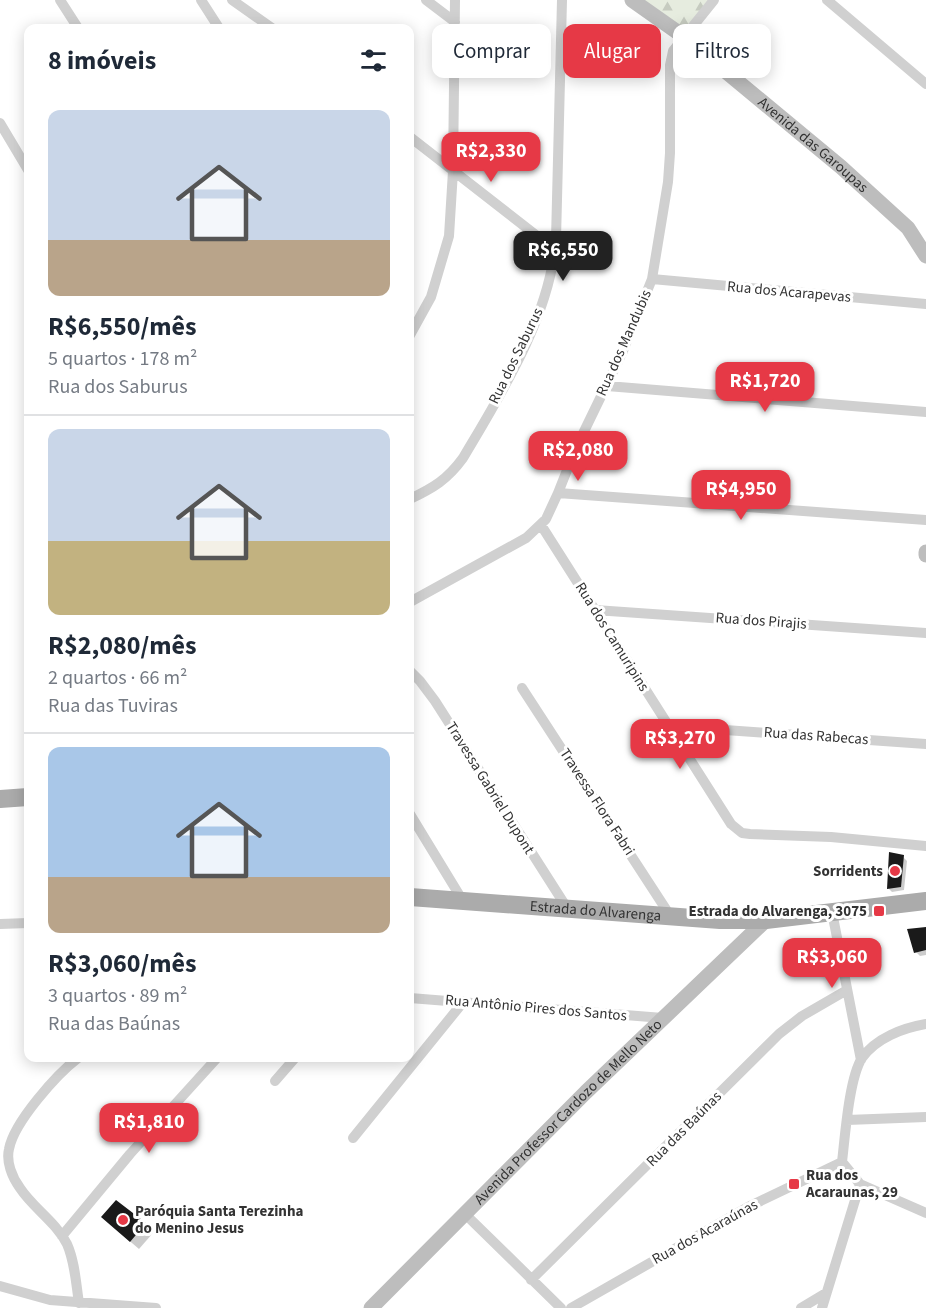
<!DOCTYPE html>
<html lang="pt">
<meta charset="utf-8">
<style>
body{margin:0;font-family:"Source Sans 3",sans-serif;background:#f2f2f3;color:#1f2937;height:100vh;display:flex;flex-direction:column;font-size:22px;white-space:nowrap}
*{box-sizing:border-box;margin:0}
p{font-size:20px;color:#747a83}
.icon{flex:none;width:33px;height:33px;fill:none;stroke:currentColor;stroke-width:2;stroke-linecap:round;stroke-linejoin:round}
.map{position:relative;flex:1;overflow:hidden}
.details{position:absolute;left:24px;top:24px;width:390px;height:1038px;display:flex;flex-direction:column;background:#fff;border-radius:12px;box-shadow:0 3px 15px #0003}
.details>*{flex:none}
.guide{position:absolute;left:432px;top:24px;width:404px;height:54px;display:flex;gap:12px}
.price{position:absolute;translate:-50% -51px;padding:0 14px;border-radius:12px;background:#e63946;color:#fff;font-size:20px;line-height:39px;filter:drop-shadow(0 2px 3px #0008)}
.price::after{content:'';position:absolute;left:50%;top:36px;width:18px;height:14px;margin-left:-9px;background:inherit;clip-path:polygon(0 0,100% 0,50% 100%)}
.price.active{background:#222;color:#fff}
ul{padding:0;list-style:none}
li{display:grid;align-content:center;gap:12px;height:318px;padding:0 24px}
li+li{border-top:2px solid #e0e1e3}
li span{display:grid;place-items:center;height:186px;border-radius:12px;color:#555}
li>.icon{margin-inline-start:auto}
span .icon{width:108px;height:108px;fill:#fffc;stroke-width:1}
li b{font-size:26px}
h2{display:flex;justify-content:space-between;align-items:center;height:72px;padding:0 24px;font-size:26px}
.tag{padding:0 21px;border-radius:12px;background:#fff;box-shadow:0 3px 15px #0003;font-size:21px;line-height:54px}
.tag.active{background:#e63946;color:#fff}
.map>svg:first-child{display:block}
</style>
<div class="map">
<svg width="926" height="1308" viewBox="0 0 926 1308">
<defs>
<pattern id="forest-firs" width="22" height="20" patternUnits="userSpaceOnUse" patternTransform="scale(1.5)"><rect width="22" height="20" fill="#e6ecdf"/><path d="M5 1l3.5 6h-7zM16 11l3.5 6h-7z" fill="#c6cbc0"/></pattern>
</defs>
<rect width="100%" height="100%" fill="#fff"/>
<path fill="url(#forest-firs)" d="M 644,0 L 715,0 L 690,24 L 680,26 Z"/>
<path fill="#0003" d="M 903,857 L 907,861 L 904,890 L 892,892 L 888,888 Z
M 926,928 L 926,955 L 920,956 L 916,952 Z
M 145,1224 L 153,1233 L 139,1249 L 112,1226 Z"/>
<path fill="#1a1a1a" d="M 889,852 L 904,855 L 901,887 L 887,889 Z
M 926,927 L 926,950 L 914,953 L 907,929 Z
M 116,1200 L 146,1223 L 130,1242 L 101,1217 Z"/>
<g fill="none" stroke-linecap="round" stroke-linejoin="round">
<path stroke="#d0d0d0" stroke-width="10" d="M 60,0 L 78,28
M 201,0 L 219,28
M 232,0 L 272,28
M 426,0 L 455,22
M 827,0 L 926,84
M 0,123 L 28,170
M 410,137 L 555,250
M 652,279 L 926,304
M 410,335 L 431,297 L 449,236 L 453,171 L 455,0
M 607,386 L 926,412
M 558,493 L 926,520
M 410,499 C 433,488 447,480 463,458 C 502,392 550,317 556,239 L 562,0
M 541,525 L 731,824 L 742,833 L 750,834 L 831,837 L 926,846
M 410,602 L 526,538 L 546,519 L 558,493 L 575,450 L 623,351 L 652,279 L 668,182 L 670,153 L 670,65 L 673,51 L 714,0
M 595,610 L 926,633
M 410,671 L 420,681 L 435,701 L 567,908
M 522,688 L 671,917
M 669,726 L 926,744
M 410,814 L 463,901
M 832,912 L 861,1060
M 0,924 L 28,923
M 410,998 L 663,1018
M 926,1024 C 903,1028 876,1038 862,1058 C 849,1078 845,1137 842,1162 L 860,1184 L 926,1213
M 78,1058 C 57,1074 14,1122 9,1149 C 6,1162 12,1177 20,1188 C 33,1208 56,1222 67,1244 C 75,1262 76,1284 79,1303
M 275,1081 L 295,1058
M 847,1120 L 926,1117
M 353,1138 L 464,1001
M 464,1213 L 561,1308
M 62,1236 L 130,1154 L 217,1058
M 531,1280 L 779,1034 L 802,1016 L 847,990
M 0,1286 L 50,1300 L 156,1308
M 571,1308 L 748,1207 L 842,1162
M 801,1308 L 826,1293
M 822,1308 L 860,1184"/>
<g stroke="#bdbdbd" stroke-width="15">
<path id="s1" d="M 632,0 L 683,36 L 841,167 L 908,228 L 926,256"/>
<path d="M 926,552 L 926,555"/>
<path id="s2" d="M 371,1308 L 586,1092 L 766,920"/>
</g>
<g stroke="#ababab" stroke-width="18">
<path d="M 0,799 L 28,797"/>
<path id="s3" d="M 410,897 L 720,920 L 766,920 L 926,901"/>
</g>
</g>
<g fill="#e63946" stroke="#fff" stroke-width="2">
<circle cx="895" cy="871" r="6"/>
<rect x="873" y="905" width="12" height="12" rx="3"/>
<rect x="788" y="1178" width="12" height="12" rx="3"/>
<circle cx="123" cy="1220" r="6"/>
</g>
<g text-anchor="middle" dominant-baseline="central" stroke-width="6" stroke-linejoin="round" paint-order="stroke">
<g font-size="15" fill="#333" stroke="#fff">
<text stroke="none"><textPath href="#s1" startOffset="232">Avenida das Garoupas</textPath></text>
<text transform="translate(789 292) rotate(5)">Rua dos Acarapevas</text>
<text transform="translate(624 343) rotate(-66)">Rua dos Mandubis</text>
<text transform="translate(516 356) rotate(-64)">Rua dos Saburus</text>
<text transform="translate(761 621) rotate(4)">Rua dos Pirajis</text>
<text transform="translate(612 637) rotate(58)">Rua dos Camuripins</text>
<text transform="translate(816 736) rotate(4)">Rua das Rabecas</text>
<text transform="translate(490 788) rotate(58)">Travessa Gabriel Dupont</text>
<text transform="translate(597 802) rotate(57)">Travessa Flora Fabri</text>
<text stroke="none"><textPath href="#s3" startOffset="186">Estrada do Alvarenga</textPath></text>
<text transform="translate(536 1008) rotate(5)">Rua Antônio Pires dos Santos</text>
<text stroke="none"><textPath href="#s2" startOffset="278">Avenida Professor Cardozo de Mello Neto</textPath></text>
<text transform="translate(684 1129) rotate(-45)">Rua das Baúnas</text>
<text transform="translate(705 1232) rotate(-29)">Rua dos Acaraúnas</text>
</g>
<g font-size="15" font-weight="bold" fill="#333" stroke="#fff" text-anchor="end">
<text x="883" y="871">Sorridents</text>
<text x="867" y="911">Estrada do Alvarenga, 3075</text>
<text x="806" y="1175" text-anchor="start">Rua dos<tspan x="806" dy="17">Acaraunas, 29</tspan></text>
<text x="135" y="1211" text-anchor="start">Paróquia Santa Terezinha<tspan x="135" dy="17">do Menino Jesus</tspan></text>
</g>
</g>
</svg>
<b class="price" style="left:491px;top:183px">R$2,330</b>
<b class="price active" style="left:563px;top:282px">R$6,550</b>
<b class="price" style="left:765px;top:413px">R$1,720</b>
<b class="price" style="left:578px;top:482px">R$2,080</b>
<b class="price" style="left:741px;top:521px">R$4,950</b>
<b class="price" style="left:680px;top:770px">R$3,270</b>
<b class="price" style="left:832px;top:989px">R$3,060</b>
<b class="price" style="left:149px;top:1154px">R$1,810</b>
<div class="guide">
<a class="tag">Comprar</a>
<a class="tag active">Alugar</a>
<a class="tag">Filtros</a>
</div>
<section class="details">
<h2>8 imóveis<svg class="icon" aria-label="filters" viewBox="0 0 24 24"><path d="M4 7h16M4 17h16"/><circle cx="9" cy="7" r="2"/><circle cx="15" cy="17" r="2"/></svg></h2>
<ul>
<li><span style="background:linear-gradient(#c9d6e8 70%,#b9a48a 0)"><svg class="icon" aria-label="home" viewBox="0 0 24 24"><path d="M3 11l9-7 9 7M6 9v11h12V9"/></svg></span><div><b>R$6,550/mês</b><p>5 quartos · 178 m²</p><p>Rua dos Saburus</p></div></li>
<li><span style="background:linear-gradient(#c9d6e8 60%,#c2b280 0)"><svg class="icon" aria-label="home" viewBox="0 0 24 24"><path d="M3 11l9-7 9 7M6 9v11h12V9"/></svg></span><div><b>R$2,080/mês</b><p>2 quartos · 66 m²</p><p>Rua das Tuviras</p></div></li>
<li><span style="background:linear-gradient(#a9c7e8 70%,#b9a48a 0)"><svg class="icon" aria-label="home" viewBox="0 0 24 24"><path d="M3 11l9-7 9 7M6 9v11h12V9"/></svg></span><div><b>R$3,060/mês</b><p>3 quartos · 89 m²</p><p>Rua das Baúnas</p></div></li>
</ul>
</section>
</div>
